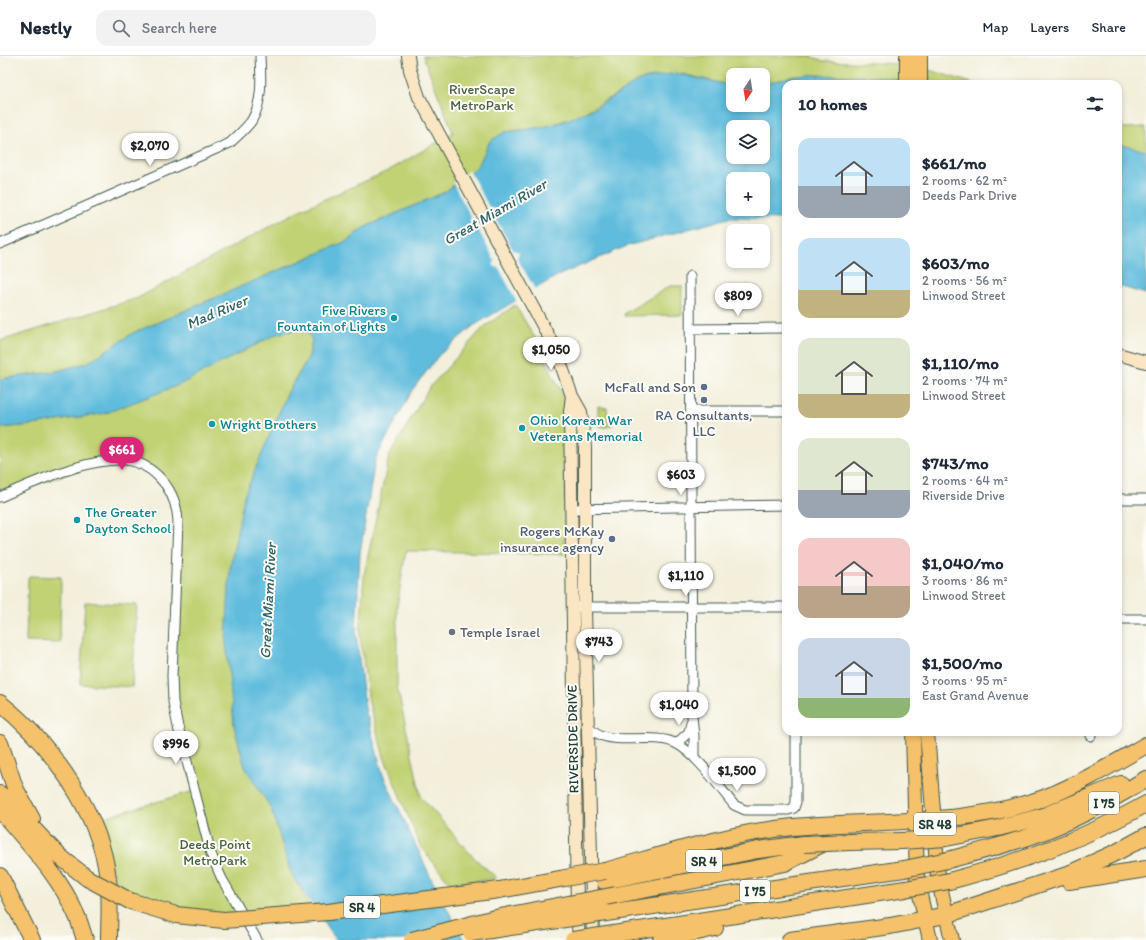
<!DOCTYPE html>
<meta charset="utf-8">
<style>
body{margin:0;font-family:Itim,sans-serif;background:#f2f2f3;color:#1f2937;height:100vh;display:flex;flex-direction:column;font-size:15px;white-space:nowrap}
*{box-sizing:border-box;margin:0}
p{font-size:13px;color:#747a83}
.icon{flex:none;width:22px;height:22px;fill:none;stroke:currentColor;stroke-width:2;stroke-linecap:round;stroke-linejoin:round}
.map{position:relative;flex:1;overflow:hidden}
.side{position:absolute;left:782px;top:24px;width:340px;height:656px;display:flex;flex-direction:column;background:#fff;border-radius:12px;box-shadow:0 2px 6px #0003}
.side>*{flex:none}
.needle{width:26px;rotate:192deg}
.controls{position:absolute;left:726px;top:12px;display:grid;gap:8px}
.controls a{display:grid;place-items:center;width:44px;height:44px;border-radius:8px;background:#fff;box-shadow:0 2px 6px #0003;font-size:20px}
.price{position:absolute;translate:-50% -34px;padding:0 9px;border-radius:14px;background:#fff;color:#222;font-size:13px;line-height:26px;filter:drop-shadow(0 1px 2px #0008)}
.price::after{content:'';position:absolute;left:50%;top:24px;width:12px;height:9px;margin-left:-6px;background:inherit;clip-path:polygon(0 0,100% 0,50% 100%)}
.price.active{background:#db2777;color:#fff}
ul{padding:0;list-style:none}
li{display:flex;align-items:center;gap:12px;height:100px;padding:0 16px}
li span{display:grid;place-items:center;flex:none;width:112px;height:80px;border-radius:12px;color:#555}
li>.icon{margin-inline-start:auto}
span .icon{width:48px;height:48px;fill:#fffc;stroke-width:1}
li b{font-size:17px}
h2{display:flex;justify-content:space-between;align-items:center;height:48px;padding:0 16px;font-size:17px}
header{display:flex;align-items:center;gap:24px;box-sizing:border-box;height:56px;padding:0 20px;background:#fff;border-bottom:1px solid #e0e1e3}
header strong{font-size:19px}
nav{display:flex;gap:22px;margin-inline-start:auto;font-size:14px}
.search{width:280px;height:36px;background:#f2f2f3;display:flex;align-items:center;gap:10px;box-sizing:border-box;padding:0 14px;border-radius:12px;color:#747a83;font-size:15px}
.map>svg:first-child{display:block}
</style>
<header>
<strong>Nestly</strong>
<div class="search"><svg class="icon" aria-label="search" viewBox="0 0 24 24"><circle cx="10" cy="10" r="6"/><path d="M15 15l6 6"/></svg>Search here</div>
<nav><a>Map</a><a>Layers</a><a>Share</a></nav>
</header>
<div class="map">
<svg width="1146" height="884" viewBox="0 0 1146 884">
<rect width="100%" height="100%" fill="#fdfcf7"/>
<filter id="ink" filterUnits="userSpaceOnUse"><feTurbulence type="fractalNoise" baseFrequency=".025" numOctaves="2"/><feDisplacementMap in="SourceGraphic" scale="8" xChannelSelector="R" yChannelSelector="G"/><feConvolveMatrix kernelMatrix="1 2 1 2 8 2 1 2 1" color-interpolation-filters="sRGB"/></filter>
<filter id="wash" filterUnits="userSpaceOnUse"><feTurbulence type="fractalNoise" baseFrequency=".012" numOctaves="4" result="noise"/><feDisplacementMap in="SourceGraphic" scale="16" xChannelSelector="R" yChannelSelector="G"/><feGaussianBlur stdDeviation="0.9" result="paint"/><feColorMatrix in="noise" values="0 0 0 0 0 0 0 0 0 0 0 0 0 0 0 0 0 1.4 0 .05"/><feComposite in="paint" operator="in"/></filter>
<g filter="url(#wash)">
<rect width="100%" height="100%" fill="#f3efdb"/>
<path fill="#c1d275" stroke="#708854" d="M 423,0 L 810,0 L 824,5 L 903,8 L 904,25 L 877,21 L 812,19 L 763,28 L 763,19 L 733,19 L 733,30 L 683,18 L 645,22 L 578,60 L 544,71 L 505,76 L 490,85 L 478,110 L 445,136 L 363,172 L 347,185 L 133,277 L 87,307 L 53,316 L 0,323 L 0,285 L 138,242 L 298,155 L 388,115 L 453,77 Z
M 929,14 L 975,28 L 930,28 Z
M 1118,70 L 1125,72 L 1146,71 L 1146,95 L 1118,88 Z
M 670,230 L 682,230 L 682,259 L 624,260 L 625,257 Z
M 515,249 L 534,280 L 564,342 L 566,366 L 564,498 L 406,495 L 397,550 L 397,630 L 421,741 L 473,801 L 497,822 L 451,828 L 421,792 L 384,701 L 369,647 L 360,580 L 364,519 L 389,400 L 429,332 L 484,271 Z
M 294,274 L 307,276 L 312,284 L 309,300 L 287,338 L 244,440 L 234,670 L 245,711 L 271,752 L 291,817 L 314,857 L 187,861 L 107,834 L 117,825 L 91,765 L 194,735 L 173,646 L 178,465 L 166,428 L 139,407 L 102,406 L 0,441 L 0,372 L 32,369 L 106,357 L 241,297 L 276,278 Z
M 598,350 L 607,352 L 608,361 L 615,366 C 610,371 604,373 598,369 Z
M 29,520 L 61,521 L 60,587 L 26,586 L 28,523 Z
M 85,546 L 137,549 L 132,631 L 80,628 Z"/>
<path fill="#5fbcdd" stroke="#3f7c88" fill-rule="evenodd" d="M 675,17 L 733,30 L 733,49 L 763,49 L 763,28 L 795,20 L 812,19 L 877,21 L 928,28 L 786,28 L 786,163 L 729,162 L 627,190 L 557,220 L 473,270 L 439,299 L 413,333 L 375,404 L 360,497 L 356,576 L 365,652 L 383,719 L 433,826 L 464,884 L 336,884 L 291,817 L 271,752 L 245,711 L 234,670 L 226,586 L 230,512 L 244,440 L 287,338 L 309,300 L 312,284 L 307,276 L 294,274 L 276,278 L 179,329 L 106,357 L 32,369 L 0,372 L 0,323 L 53,316 L 87,307 L 133,277 L 347,185 L 363,172 L 445,136 L 478,110 L 490,85 L 505,76 L 544,71 L 565,65 L 597,51 L 638,25 ZM 733,71 L 763,71 L 763,101 L 733,101 ZM 733,123 L 763,123 L 763,153 L 733,153 Z
M 1118,88 L 1146,95 L 1146,238 L 1118,230 Z"/>
<path fill="#f3efdb" d="M 469,114 L 489,151 L 495,153 L 493,158 L 513,194 L 519,196 L 517,202 L 536,235 L 517,246 L 499,212 L 493,210 L 495,205 L 475,168 L 469,166 L 471,161 L 453,127 Z"/>
</g>
<g filter="url(#ink)">
<g fill="none" stroke-linecap="round" stroke-linejoin="round">
<defs>
<path id="minor" d="M 0,188 L 230,87 C 237,80 247,72 252,64 C 263,45 261,21 260,0
M 690,220 L 692,660 L 694,680 L 694,701
M 690,273 L 786,272
M 691,355 L 786,355
M 0,441 C 34,426 87,402 125,404 C 138,405 150,412 159,421 C 171,433 177,448 178,465 L 172,620 L 173,646 L 178,671 L 211,798 L 222,823 L 257,884
M 1118,443 L 1146,443
M 572,453 L 786,449
M 580,551 L 786,551
M 1118,563 L 1146,563
M 588,669 C 605,694 649,675 675,687 C 695,696 720,732 734,749 L 745,754 L 788,754 L 794,752 L 796,746 L 796,676
M 1090,676 L 1091,680
M 677,687 L 689,676 L 691,666"/>
<path id="secondary" d="M 408,0 L 410,14 L 419,41 L 556,294 L 572,340 L 581,356 L 585,391 L 585,552 L 593,884
M 1118,298 L 1146,306
M 572,340 L 570,356 L 577,853 L 579,884"/>
<path id="primary" d="M 907,0 L 907,28
M 920,28 L 920,0
M 913,676 L 917,825 L 930,884
M 927,676 L 938,821 L 952,884"/>
<path id="motorway" d="M 0,647 C 50,687 101,758 108,823 C 111,843 109,864 109,884
M 0,687 L 15,732 L 32,763
M 0,738 L 58,799 L 87,822
M 0,754 C 27,786 59,819 76,858 C 80,866 82,875 85,884
M 946,782 L 998,772 L 1044,760 L 1121,728
M 850,786 L 902,785
M 948,804 C 977,796 1006,789 1034,779 C 1073,765 1110,745 1146,723
M 605,815 C 666,798 728,777 793,771 C 877,763 963,771 1044,742 C 1080,728 1113,708 1146,689
M 0,820 L 32,884
M 604,825 L 758,794 L 804,788
M 949,825 C 1019,807 1084,783 1146,748
M 1069,825 L 1146,813
M 499,834 L 565,822
M 616,839 L 785,807 L 826,786
M 130,845 L 176,859 L 224,864
M 606,857 L 904,813
M 607,879 L 905,833
M 661,884 L 715,872
M 790,884 L 890,870 L 946,859 L 1064,820 L 1117,796 L 1146,780"/>
</defs>
<use href="#minor" stroke="#3f584d" stroke-width="11"/>
<use href="#secondary" stroke="#3f584d" stroke-width="14"/>
<use href="#primary" stroke="#3f584d" stroke-width="16"/>
<use href="#motorway" stroke="#3f584d" stroke-width="18"/>
<use href="#minor" stroke="#fff" stroke-width="9"/>
<use href="#secondary" stroke="#fbe6c4" stroke-width="12"/>
<use href="#primary" stroke="#f5c16b" stroke-width="14"/>
<use href="#motorway" stroke="#f5c16b" stroke-width="16"/>
<defs>
<path id="motorway-bridge" d="M 902,785 L 946,782
M 804,788 L 850,786
M 904,813 L 948,804
M 87,822 L 130,845
M 565,822 L 605,815
M 905,833 L 949,825
M 224,864 L 328,856 L 499,834
M 471,877 L 606,857
M 412,884 L 495,862 L 616,839
M 573,884 L 607,879"/>
</defs>
<use href="#motorway-bridge" stroke="#3f584d" stroke-width="18" stroke-linecap="butt"/>
<use href="#motorway-bridge" stroke="#f5c16b" stroke-width="16"/>
</g>
</g>
<g fill="#0f9aa8" stroke="#fdfcf7" stroke-width="1.5">
<circle cx="394" cy="262" r="4"/>
<circle cx="212" cy="368" r="4"/>
<circle cx="522" cy="372" r="4"/>
<circle cx="77" cy="464" r="4"/>
</g>
<g fill="#5c6f8a" stroke="#fdfcf7" stroke-width="1.5">
<circle cx="704" cy="331" r="4"/>
<circle cx="704" cy="344" r="4"/>
<circle cx="612" cy="483" r="4"/>
</g>
<circle fill="#6b7280" stroke="#fdfcf7" stroke-width="1.5" cx="452" cy="576" r="4"/>
<g text-anchor="middle" dominant-baseline="central" stroke-width="4" stroke-linejoin="round" paint-order="stroke">
<g fill="#fdfcf7" stroke="#62766e" stroke-width="1">
<rect x="1089" y="736" width="30" height="22" rx="3"/>
<rect x="914" y="757" width="42" height="22" rx="3"/>
<rect x="686" y="794" width="36" height="22" rx="3"/>
<rect x="740" y="824" width="30" height="22" rx="3"/>
<rect x="344" y="840" width="36" height="22" rx="3"/>
</g>
<g font-size="13" font-weight="bold" fill="#1f3d34">
<text x="1104" y="747">I 75</text>
<text x="935" y="768">SR 48</text>
<text x="704" y="805">SR 4</text>
<text x="755" y="835">I 75</text>
<text x="362" y="851">SR 4</text>
</g>
<g font-size="14" fill="#486244" stroke="#fdfcf7">
<text x="482" y="33">RiverScape<tspan x="482" dy="16">MetroPark</tspan></text>
<text x="215" y="788">Deeds Point<tspan x="215" dy="16">MetroPark</tspan></text>
</g>
<g font-size="14" fill="#0d838f" stroke="#fdfcf7" text-anchor="start">
<text x="386" y="254" text-anchor="end">Five Rivers<tspan x="386" dy="16">Fountain of Lights</tspan></text>
<text x="530" y="364">Ohio Korean War<tspan x="530" dy="16">Veterans Memorial</tspan></text>
<text x="220" y="368">Wright Brothers</text>
<text x="85" y="456">The Greater<tspan x="85" dy="16">Dayton School</tspan></text>
</g>
<g font-size="14" fill="#4e5e75" stroke="#fdfcf7" text-anchor="end">
<text x="696" y="331">McFall and Son</text>
<text x="704" y="359" text-anchor="middle">RA Consultants,<tspan x="704" dy="16">LLC</tspan></text>
<text x="604" y="475">Rogers McKay<tspan x="604" dy="16">insurance agency</tspan></text>
</g>
<g font-size="14" fill="#5b616d" stroke="#fdfcf7" text-anchor="start">
<text x="460" y="576">Temple Israel</text>
</g>
<g font-size="14" fill="#1f3d34" stroke="#fdfcf7">
<text transform="translate(573 683) rotate(-91)">RIVERSIDE DRIVE</text>
</g>
<g font-size="15" font-style="italic" fill="#326367" stroke="#fdfcf7">
<text transform="translate(495 156) rotate(-30)">Great Miami River</text>
<text transform="translate(217 256) rotate(-23)">Mad River</text>
<text transform="translate(268 545) rotate(-87)">Great Miami River</text>
</g>
</g>
</svg>
<div class="controls">
<a><svg class="needle" viewBox="-14 -14 28 28"><path d="M0-13l5 13h-10z" fill="#e53935"/><path d="M0 13l5-13h-10z" fill="#747a83"/></svg></a>
<a><svg class="icon" aria-label="layers" viewBox="0 0 24 24"><path d="M12 4l9 5-9 5-9-5zM3 14l9 5 9-5"/></svg></a>
<a>+</a>
<a>−</a>
</div>
<b class="price" style="left:150px;top:111px">$2,070</b>
<b class="price" style="left:738px;top:261px">$809</b>
<b class="price" style="left:551px;top:315px">$1,050</b>
<b class="price active" style="left:122px;top:415px">$661</b>
<b class="price" style="left:681px;top:440px">$603</b>
<b class="price" style="left:686px;top:541px">$1,110</b>
<b class="price" style="left:599px;top:607px">$743</b>
<b class="price" style="left:679px;top:670px">$1,040</b>
<b class="price" style="left:176px;top:709px">$996</b>
<b class="price" style="left:737px;top:736px">$1,500</b>
<section class="side">
<h2>10 homes<svg class="icon" aria-label="filters" viewBox="0 0 24 24"><path d="M4 7h16M4 17h16"/><circle cx="9" cy="7" r="2"/><circle cx="15" cy="17" r="2"/></svg></h2>
<ul>
<li><span style="background:linear-gradient(#bfe0f5 60%,#9aa5b1 0)"><svg class="icon" aria-label="home" viewBox="0 0 24 24"><path d="M3 11l9-7 9 7M6 9v11h12V9"/></svg></span><div><b>$661/mo</b><p>2 rooms · 62 m²</p><p>Deeds Park Drive</p></div></li>
<li><span style="background:linear-gradient(#bfe0f5 65%,#c2b280 0)"><svg class="icon" aria-label="home" viewBox="0 0 24 24"><path d="M3 11l9-7 9 7M6 9v11h12V9"/></svg></span><div><b>$603/mo</b><p>2 rooms · 56 m²</p><p>Linwood Street</p></div></li>
<li><span style="background:linear-gradient(#dfe7d0 70%,#c2b280 0)"><svg class="icon" aria-label="home" viewBox="0 0 24 24"><path d="M3 11l9-7 9 7M6 9v11h12V9"/></svg></span><div><b>$1,110/mo</b><p>2 rooms · 74 m²</p><p>Linwood Street</p></div></li>
<li><span style="background:linear-gradient(#dfe7d0 65%,#9aa5b1 0)"><svg class="icon" aria-label="home" viewBox="0 0 24 24"><path d="M3 11l9-7 9 7M6 9v11h12V9"/></svg></span><div><b>$743/mo</b><p>2 rooms · 64 m²</p><p>Riverside Drive</p></div></li>
<li><span style="background:linear-gradient(#f6c9c9 60%,#b9a48a 0)"><svg class="icon" aria-label="home" viewBox="0 0 24 24"><path d="M3 11l9-7 9 7M6 9v11h12V9"/></svg></span><div><b>$1,040/mo</b><p>3 rooms · 86 m²</p><p>Linwood Street</p></div></li>
<li><span style="background:linear-gradient(#c9d6e8 75%,#8fb573 0)"><svg class="icon" aria-label="home" viewBox="0 0 24 24"><path d="M3 11l9-7 9 7M6 9v11h12V9"/></svg></span><div><b>$1,500/mo</b><p>3 rooms · 95 m²</p><p>East Grand Avenue</p></div></li>
</ul>
</section>
</div>
